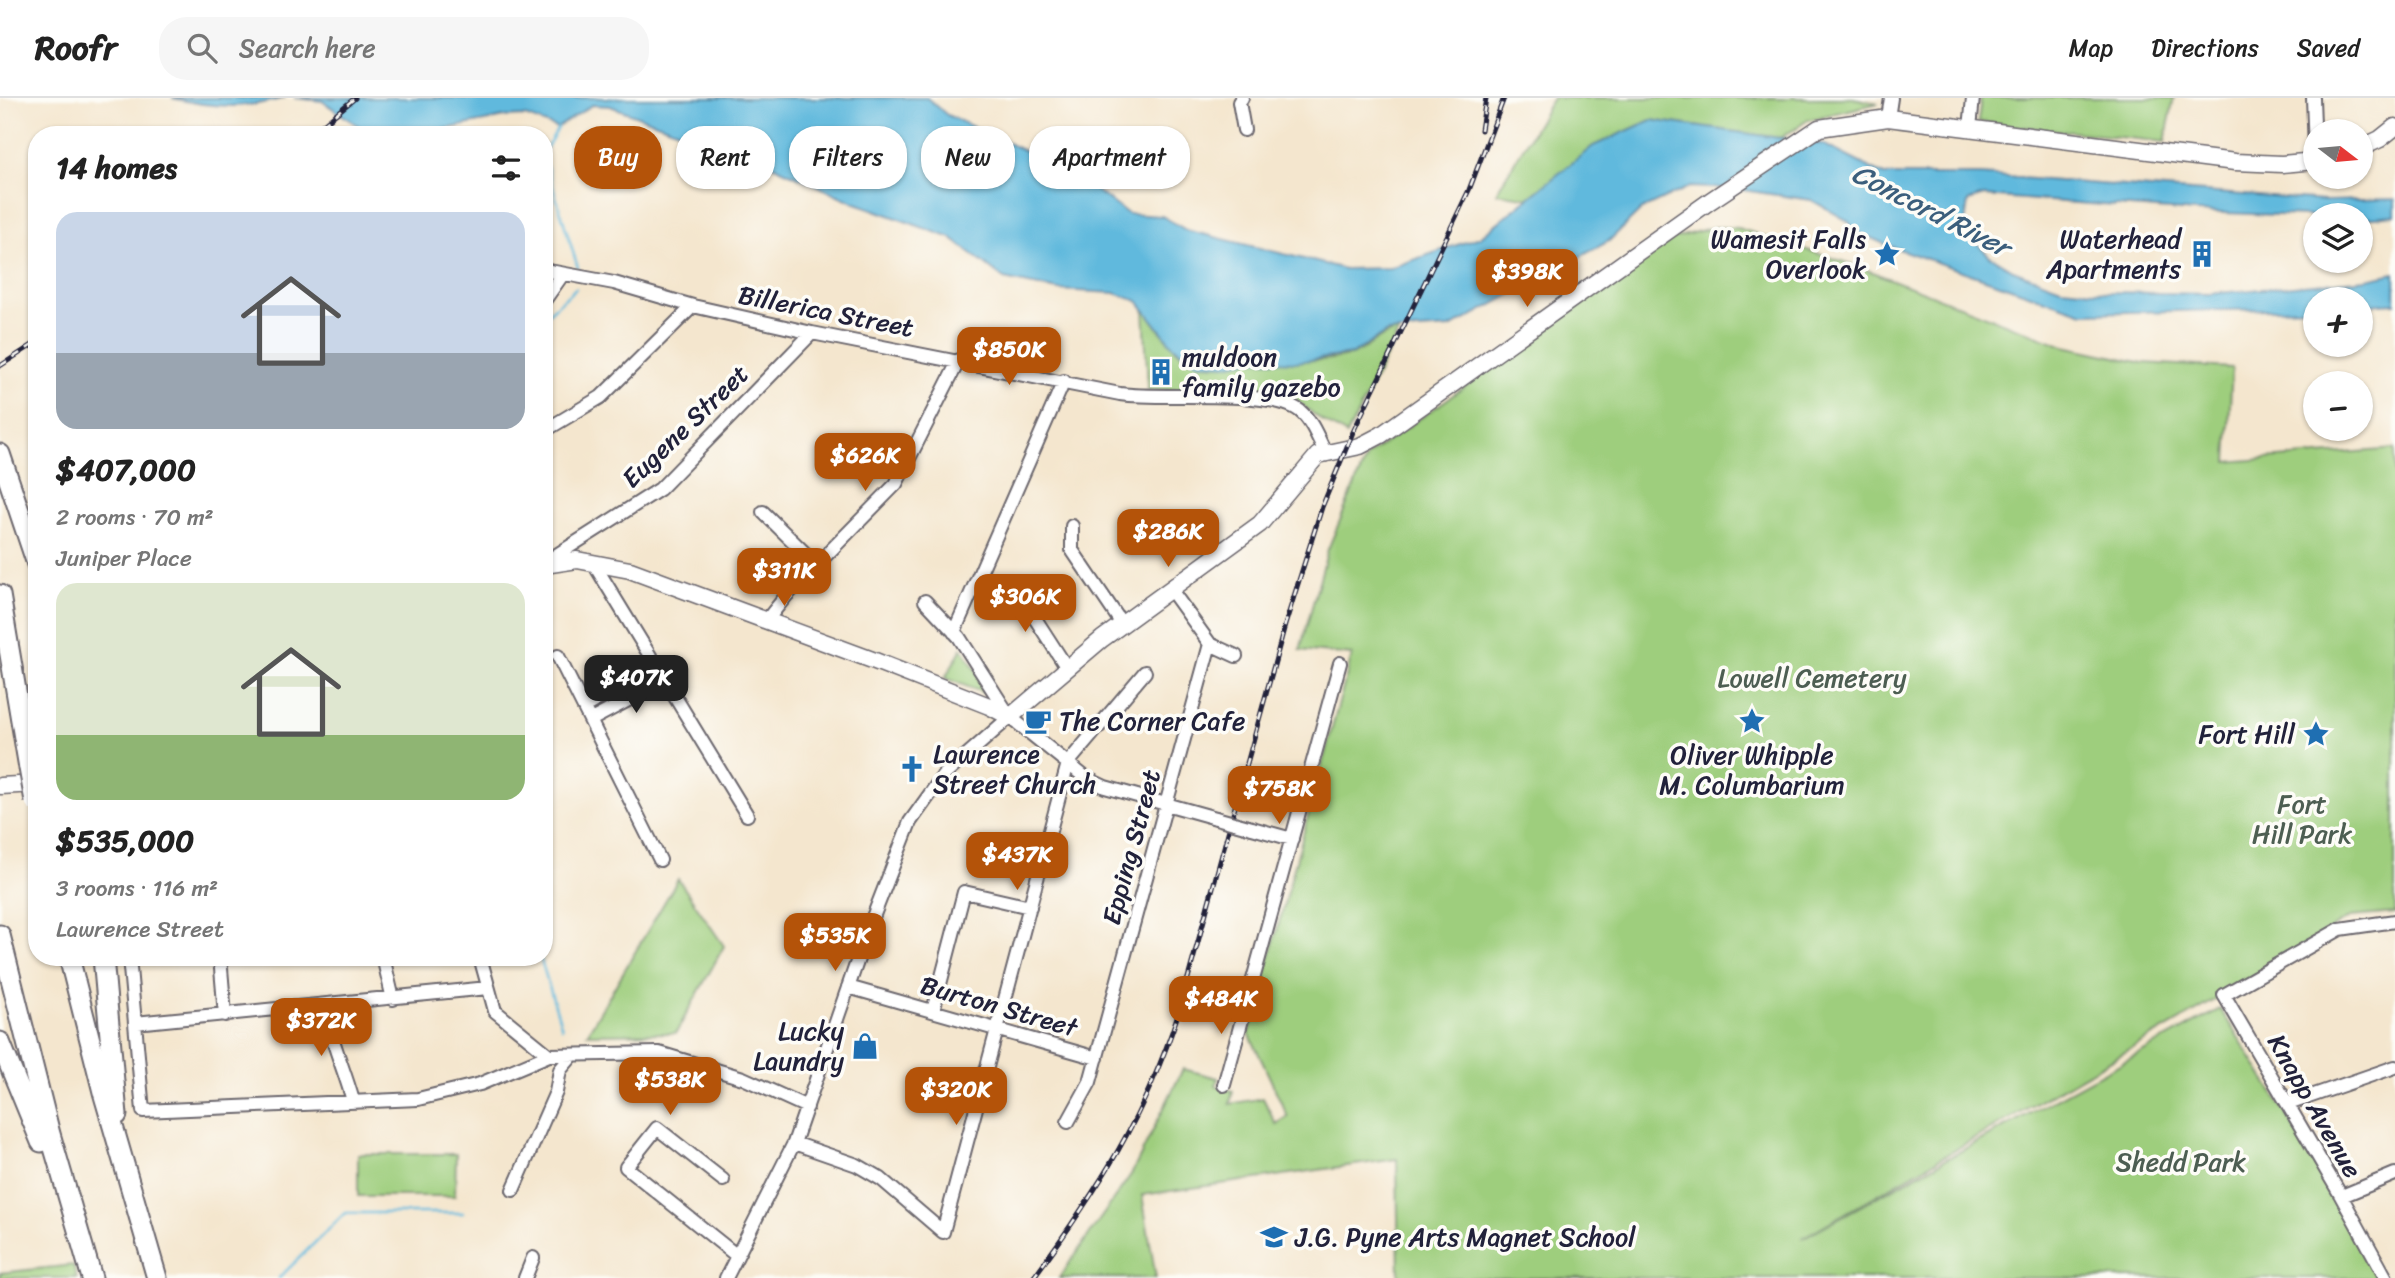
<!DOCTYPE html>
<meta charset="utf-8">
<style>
body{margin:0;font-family:Sriracha,sans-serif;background:#f6f6f6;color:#222;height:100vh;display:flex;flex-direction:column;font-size:26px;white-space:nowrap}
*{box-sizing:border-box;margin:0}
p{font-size:23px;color:#767676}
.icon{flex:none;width:38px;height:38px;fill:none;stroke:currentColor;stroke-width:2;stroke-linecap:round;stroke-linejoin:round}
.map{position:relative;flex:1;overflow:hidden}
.panel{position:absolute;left:28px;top:28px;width:525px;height:840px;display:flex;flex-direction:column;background:#fff;border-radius:28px;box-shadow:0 2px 5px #0004}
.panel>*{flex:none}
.top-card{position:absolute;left:574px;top:28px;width:665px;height:63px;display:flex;gap:14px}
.needle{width:46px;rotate:106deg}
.fabs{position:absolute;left:2303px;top:21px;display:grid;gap:14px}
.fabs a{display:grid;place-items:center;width:70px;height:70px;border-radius:50%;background:#fff;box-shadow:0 2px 5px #0004;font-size:35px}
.price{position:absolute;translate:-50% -60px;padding:0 16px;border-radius:14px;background:#b45309;color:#fff;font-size:23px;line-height:46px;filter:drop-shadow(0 2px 4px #0008)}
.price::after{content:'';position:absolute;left:50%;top:42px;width:21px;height:16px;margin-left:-10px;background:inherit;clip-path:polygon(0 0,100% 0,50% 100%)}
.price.current{background:#222;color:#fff}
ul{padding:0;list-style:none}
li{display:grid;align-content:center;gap:14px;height:371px;padding:0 28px}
li span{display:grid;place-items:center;height:217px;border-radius:21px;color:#555}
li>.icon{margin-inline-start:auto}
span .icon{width:126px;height:126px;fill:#fffc;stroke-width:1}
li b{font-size:30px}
h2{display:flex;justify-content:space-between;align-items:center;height:84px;padding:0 28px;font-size:30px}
.chip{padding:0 24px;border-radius:28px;background:#fff;box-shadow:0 2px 5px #0004;font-size:24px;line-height:63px}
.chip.current{background:#b45309;color:#fff}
header{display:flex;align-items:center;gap:42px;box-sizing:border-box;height:98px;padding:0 35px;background:#fff;border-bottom:2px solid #e0e0e0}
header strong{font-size:33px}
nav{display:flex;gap:38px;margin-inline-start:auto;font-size:24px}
.search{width:490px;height:63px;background:#f6f6f6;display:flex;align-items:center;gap:18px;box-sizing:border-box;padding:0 24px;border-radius:28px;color:#767676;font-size:26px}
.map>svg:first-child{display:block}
</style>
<header>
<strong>Roofr</strong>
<div class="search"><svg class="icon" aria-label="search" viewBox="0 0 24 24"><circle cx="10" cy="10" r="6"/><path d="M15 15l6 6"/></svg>Search here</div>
<nav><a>Map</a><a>Directions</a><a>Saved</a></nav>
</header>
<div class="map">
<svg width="2395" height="1180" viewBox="0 0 2395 1180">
<rect width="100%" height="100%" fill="#fdfcf7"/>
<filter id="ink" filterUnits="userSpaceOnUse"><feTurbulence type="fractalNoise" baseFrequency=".0143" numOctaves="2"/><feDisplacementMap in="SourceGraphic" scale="14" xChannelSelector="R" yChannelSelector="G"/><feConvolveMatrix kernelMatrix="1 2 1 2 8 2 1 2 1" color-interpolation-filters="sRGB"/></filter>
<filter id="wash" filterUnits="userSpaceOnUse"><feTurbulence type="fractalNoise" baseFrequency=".00686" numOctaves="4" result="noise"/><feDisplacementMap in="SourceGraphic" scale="28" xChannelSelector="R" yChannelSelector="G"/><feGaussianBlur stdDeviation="1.57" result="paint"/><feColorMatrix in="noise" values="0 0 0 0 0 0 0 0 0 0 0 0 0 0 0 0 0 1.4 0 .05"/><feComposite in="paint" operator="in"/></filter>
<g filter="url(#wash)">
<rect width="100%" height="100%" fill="#f4e6ce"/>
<path fill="#9ece7d" stroke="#60785c" stroke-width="2" d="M 1553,0 L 1853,0 L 1878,5 L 1808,22 L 1781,40 L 1651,22 L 1593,48 L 1531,100 L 1496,95 Z
M 1981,0 L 2174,0 L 2165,44 L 1978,24 Z
M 1714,129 L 1738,130 L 1854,167 L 2064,248 L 2143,265 L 2232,270 L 2227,364 L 2395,351 L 2395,815 L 2350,819 L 2224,897 L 1802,1140 L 2220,911 C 2277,998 2330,1086 2376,1180 L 1399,1180 L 1397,1061 L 1142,1097 L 1156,1180 L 1059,1180 L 1132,1075 L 1183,971 L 1218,980 L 1216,988 L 1233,993 L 1230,1006 L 1263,1000 L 1276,1026 L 1288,1019 L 1249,935 L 1352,557 L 1300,552 L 1328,451 L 1367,358 L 1675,140 Z
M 1144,211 C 1158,228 1174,257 1196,264 C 1215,270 1232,264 1250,262 C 1283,259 1318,267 1351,257 C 1369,251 1379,235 1399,233 L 1347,337 L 1321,322 L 1287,295 L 1148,292 Z
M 962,550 L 992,598 L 945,580 Z
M 678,781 L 724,848 L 676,935 L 587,936 Z
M 358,1056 L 456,1056 L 455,1098 L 358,1098 Z
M 73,1167 L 77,1180 L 0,1180 L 0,1175 Z"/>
<path fill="#60b9dd" stroke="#416e8c" stroke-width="2" d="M 172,0 L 285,0 C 245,11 212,10 172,0 Z
M 294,0 L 927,0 L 947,17 L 1071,74 L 1128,116 L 1162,118 L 1186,132 L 1345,171 L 1390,170 L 1480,139 L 1593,48 L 1651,22 L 1823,46 L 1884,77 L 1980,77 L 2325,103 L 2395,101 L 2395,117 L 2361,120 L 2196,114 L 1984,98 L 1968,103 L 1964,133 L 1990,158 L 2013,172 L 2061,190 L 2105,194 L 2209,196 L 2367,181 L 2395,175 L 2395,205 L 2361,207 L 2361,201 L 2315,201 L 2315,210 L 2083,215 L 1887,147 L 1857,134 L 1848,123 L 1811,102 L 1736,91 L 1689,89 L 1642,111 L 1609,143 L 1450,230 L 1387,234 L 1352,256 L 1297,264 L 1251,262 L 1225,267 L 1195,264 L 1172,247 L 1138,203 L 1115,195 L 1058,192 L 1004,181 L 951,140 L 853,104 L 772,67 L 610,8 L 592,7 L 557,30 L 525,18 L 504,19 L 416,37 L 385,37 L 360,29 L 322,3 Z"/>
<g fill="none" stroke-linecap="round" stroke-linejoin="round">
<path stroke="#60b9dd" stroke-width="2.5" d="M 544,54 L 558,30
M 544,60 L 578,170
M 544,219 L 576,190
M 540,859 L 562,930
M 279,1180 L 345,1115 L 463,1115"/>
</g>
</g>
<g filter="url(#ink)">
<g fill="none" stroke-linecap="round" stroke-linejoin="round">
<defs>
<path id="minor" d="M 1242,0 L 1239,4 L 1244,32
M 2313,0 L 2315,53
M 1888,20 L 1891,0
M 1970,30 L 1973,0
M 544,172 L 614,185 L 693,208 L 812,235 L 1120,296 C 1163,302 1271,290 1300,313 C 1312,323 1318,340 1325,354
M 544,203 L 563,176
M 544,333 L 601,299 L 693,208
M 763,414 L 817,467
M 1072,428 L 1072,452 L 1122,526
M 544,465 L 660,391 L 812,235
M 594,466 L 747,717
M 1011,483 L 1067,570
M 925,503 L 959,539 L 1010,619 L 1086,680 L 1105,689 L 1216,720
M 766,523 L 786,498 L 896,386 L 959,262
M 954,534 L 1064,283
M 1210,546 L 1236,558
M 558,558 L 660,762
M 584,609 L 657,568
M 591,622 L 666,582
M 1252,730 L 1292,741
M 129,859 L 143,1013 L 418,1001 L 480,986 L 549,957 L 659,955 L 743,980 L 807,1009
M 220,859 L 225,917
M 383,859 L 393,901
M 480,859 L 495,913 L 549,957
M 848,889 L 1097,960
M 324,908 C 330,941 344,970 353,1003
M 933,913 L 964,794 L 1030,809
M 135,925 L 488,890
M 1224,987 L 1340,565
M 2288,1006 L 2395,969
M 1068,1024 L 1090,984 L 1210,546 L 1171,492
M 794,1045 L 857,1067 L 881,1081 L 943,1134 L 1068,665 L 1145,574
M 723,1082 L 657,1030 L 626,1069 L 737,1158
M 513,1092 L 556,994 L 560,972 L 572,958
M 2342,1098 L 2395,1076
M 525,1180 L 533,1160
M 726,1180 L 794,1045 L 868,832 L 910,724 L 943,678 L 1010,619
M 2386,1180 L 2340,1096 L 2224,897 L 2340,831 L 2395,823"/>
<path id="major" d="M 2361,50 L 2380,41 L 2395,29
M 544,467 L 577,462 L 630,472 L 875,563 L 989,608 L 1010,619 L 1102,541 L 1260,426 L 1318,357 L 1360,348 L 1381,337 L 1710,103 L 1819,30 L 1888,20 L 2235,64 L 2282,66 L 2315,63
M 0,688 L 37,686"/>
<path id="highway" d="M 0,356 L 37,466
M 0,497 L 29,670
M 0,837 L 50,1036 L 92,1180
M 69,859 L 103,994 L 157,1180
M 103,859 L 117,1017
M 0,944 L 41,1044"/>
</defs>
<use href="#minor" stroke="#6c676e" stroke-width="16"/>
<use href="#major" stroke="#6c676e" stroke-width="19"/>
<use href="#highway" stroke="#6c676e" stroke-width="23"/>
<use href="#minor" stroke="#fff" stroke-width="12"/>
<use href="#major" stroke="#fff" stroke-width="16"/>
<use href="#highway" stroke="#fff" stroke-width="19"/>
<defs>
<path id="rail" d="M 1481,32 L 1486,0
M 310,37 L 355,0
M 0,268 L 37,244
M 1033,1180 C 1098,1092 1145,1019 1179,913 L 1285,527 L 1322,409 L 1353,334 L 1469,92 L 1504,0"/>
</defs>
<use href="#rail" stroke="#22223b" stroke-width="5"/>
<use href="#rail" stroke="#fdfcf7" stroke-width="2.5" stroke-dasharray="8" stroke-linecap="butt"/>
<defs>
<path id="minor-bridge" d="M 1216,720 L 1252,730"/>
<path id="highway-bridge" d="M 29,670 L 35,703"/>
</defs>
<use href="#minor-bridge" stroke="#6c676e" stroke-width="16" stroke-linecap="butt"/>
<use href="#highway-bridge" stroke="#6c676e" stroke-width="23" stroke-linecap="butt"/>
<use href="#minor-bridge" stroke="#fff" stroke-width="12"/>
<use href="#highway-bridge" stroke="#fff" stroke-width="19"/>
</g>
</g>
<defs>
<symbol id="sight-bare" viewBox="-9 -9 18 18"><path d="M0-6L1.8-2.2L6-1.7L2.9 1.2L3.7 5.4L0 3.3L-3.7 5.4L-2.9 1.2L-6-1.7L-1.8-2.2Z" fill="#1f6fb2" stroke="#fdfcf7" stroke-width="2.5" paint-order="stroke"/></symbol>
<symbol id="building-bare" viewBox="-9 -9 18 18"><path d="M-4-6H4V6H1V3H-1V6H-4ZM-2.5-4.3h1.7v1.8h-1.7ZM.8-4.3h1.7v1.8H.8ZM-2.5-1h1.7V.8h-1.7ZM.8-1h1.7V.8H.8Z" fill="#1f6fb2" stroke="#fdfcf7" stroke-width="2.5" paint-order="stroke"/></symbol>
<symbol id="cafe-bare" viewBox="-9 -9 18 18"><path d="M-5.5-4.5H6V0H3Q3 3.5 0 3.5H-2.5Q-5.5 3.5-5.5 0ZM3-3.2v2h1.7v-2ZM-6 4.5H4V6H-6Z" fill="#1f6fb2" stroke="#fdfcf7" stroke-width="2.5" paint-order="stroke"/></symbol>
<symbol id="church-bare" viewBox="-9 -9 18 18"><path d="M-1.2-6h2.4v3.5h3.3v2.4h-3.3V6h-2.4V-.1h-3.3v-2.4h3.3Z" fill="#1f6fb2" stroke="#fdfcf7" stroke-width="2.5" paint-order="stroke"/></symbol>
<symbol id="shop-bare" viewBox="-9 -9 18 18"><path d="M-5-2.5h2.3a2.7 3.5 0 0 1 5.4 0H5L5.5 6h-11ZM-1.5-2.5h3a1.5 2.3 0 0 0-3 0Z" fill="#1f6fb2" stroke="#fdfcf7" stroke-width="2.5" paint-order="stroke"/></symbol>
<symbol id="school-bare" viewBox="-9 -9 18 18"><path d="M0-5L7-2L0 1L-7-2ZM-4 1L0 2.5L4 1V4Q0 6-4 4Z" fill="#1f6fb2" stroke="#fdfcf7" stroke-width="2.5" paint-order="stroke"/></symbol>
</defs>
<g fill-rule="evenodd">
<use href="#sight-bare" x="1868" y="137" width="38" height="38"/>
<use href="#building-bare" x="2183" y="137" width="38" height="38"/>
<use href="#building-bare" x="1142" y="255" width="38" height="38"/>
<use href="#cafe-bare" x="1019" y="604" width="38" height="38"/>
<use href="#sight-bare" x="1733" y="604" width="38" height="38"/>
<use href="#sight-bare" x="2297" y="617" width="38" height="38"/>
<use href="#church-bare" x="893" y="652" width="38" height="38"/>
<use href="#shop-bare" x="846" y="929" width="38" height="38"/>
<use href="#school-bare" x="1255" y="1120" width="38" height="38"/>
</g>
<g text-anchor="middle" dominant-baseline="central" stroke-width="7" stroke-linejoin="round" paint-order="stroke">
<g font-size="26" fill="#22223b" stroke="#fdfcf7" text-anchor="end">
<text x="1866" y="141">Wamesit Falls<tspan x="1866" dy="30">Overlook</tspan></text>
<text x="2181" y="141">Waterhead<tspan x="2181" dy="30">Apartments</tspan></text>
<text x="1182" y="259" text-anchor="start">muldoon<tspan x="1182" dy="30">family gazebo</tspan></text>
<text x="1059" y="623" text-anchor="start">The Corner Cafe</text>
<text x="2295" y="636">Fort Hill</text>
<text x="933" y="656" text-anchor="start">Lawrence<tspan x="933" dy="30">Street Church</tspan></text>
<text x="1752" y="657" text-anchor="middle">Oliver Whipple<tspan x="1752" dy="30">M. Columbarium</tspan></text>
<text x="844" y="933">Lucky<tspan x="844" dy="30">Laundry</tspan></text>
<text x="1295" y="1139" text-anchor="start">J.G. Pyne Arts Magnet School</text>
</g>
<g font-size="26" fill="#22223b" stroke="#fdfcf7">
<text transform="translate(826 213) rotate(11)">Billerica Street</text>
<text transform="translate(685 328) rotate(-44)">Eugene Street</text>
<text transform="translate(1131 749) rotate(-75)">Epping Street</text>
<text transform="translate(999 908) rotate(16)">Burton Street</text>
<text transform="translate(2315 1008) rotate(60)">Knapp Avenue</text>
</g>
<g font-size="26" fill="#4d5e52" stroke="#fdfcf7">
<text x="1812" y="580">Lowell Cemetery</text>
<text x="2302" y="706">Fort<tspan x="2302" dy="30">Hill Park</tspan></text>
<text x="2181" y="1064">Shedd Park</text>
</g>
<g font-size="28" font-style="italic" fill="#3b5e7c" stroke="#fdfcf7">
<text transform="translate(1931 112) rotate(27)">Concord River</text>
</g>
</g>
</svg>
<div class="fabs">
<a><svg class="needle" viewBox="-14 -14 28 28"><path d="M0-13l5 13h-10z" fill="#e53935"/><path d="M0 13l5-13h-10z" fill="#767676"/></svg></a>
<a><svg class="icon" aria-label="layers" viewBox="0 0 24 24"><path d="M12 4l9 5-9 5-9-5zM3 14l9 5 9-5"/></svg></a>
<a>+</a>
<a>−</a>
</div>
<b class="price" style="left:1527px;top:211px">$398K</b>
<b class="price" style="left:1009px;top:289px">$850K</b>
<b class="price" style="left:865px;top:395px">$626K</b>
<b class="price" style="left:1168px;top:471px">$286K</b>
<b class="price" style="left:784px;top:510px">$311K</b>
<b class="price" style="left:1025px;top:536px">$306K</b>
<b class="price current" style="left:636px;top:617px">$407K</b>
<b class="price" style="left:1279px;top:728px">$758K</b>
<b class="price" style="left:1017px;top:794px">$437K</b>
<b class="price" style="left:835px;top:875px">$535K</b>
<b class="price" style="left:1221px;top:938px">$484K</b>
<b class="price" style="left:321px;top:960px">$372K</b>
<b class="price" style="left:670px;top:1019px">$538K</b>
<b class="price" style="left:956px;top:1029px">$320K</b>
<div class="top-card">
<a class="chip current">Buy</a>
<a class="chip">Rent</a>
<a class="chip">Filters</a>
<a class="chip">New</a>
<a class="chip">Apartment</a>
</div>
<section class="panel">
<h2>14 homes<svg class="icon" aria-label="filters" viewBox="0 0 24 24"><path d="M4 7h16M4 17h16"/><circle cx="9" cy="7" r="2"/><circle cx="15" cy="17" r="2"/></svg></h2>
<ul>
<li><span style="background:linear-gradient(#c9d6e8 65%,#9aa5b1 0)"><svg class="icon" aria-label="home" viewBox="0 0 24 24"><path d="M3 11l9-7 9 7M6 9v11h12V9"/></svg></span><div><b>$407,000</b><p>2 rooms · 70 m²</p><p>Juniper Place</p></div></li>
<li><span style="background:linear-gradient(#dfe7d0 70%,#8fb573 0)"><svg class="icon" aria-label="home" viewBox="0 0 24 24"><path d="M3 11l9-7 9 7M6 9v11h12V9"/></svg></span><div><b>$535,000</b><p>3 rooms · 116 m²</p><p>Lawrence Street</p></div></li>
</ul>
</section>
</div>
